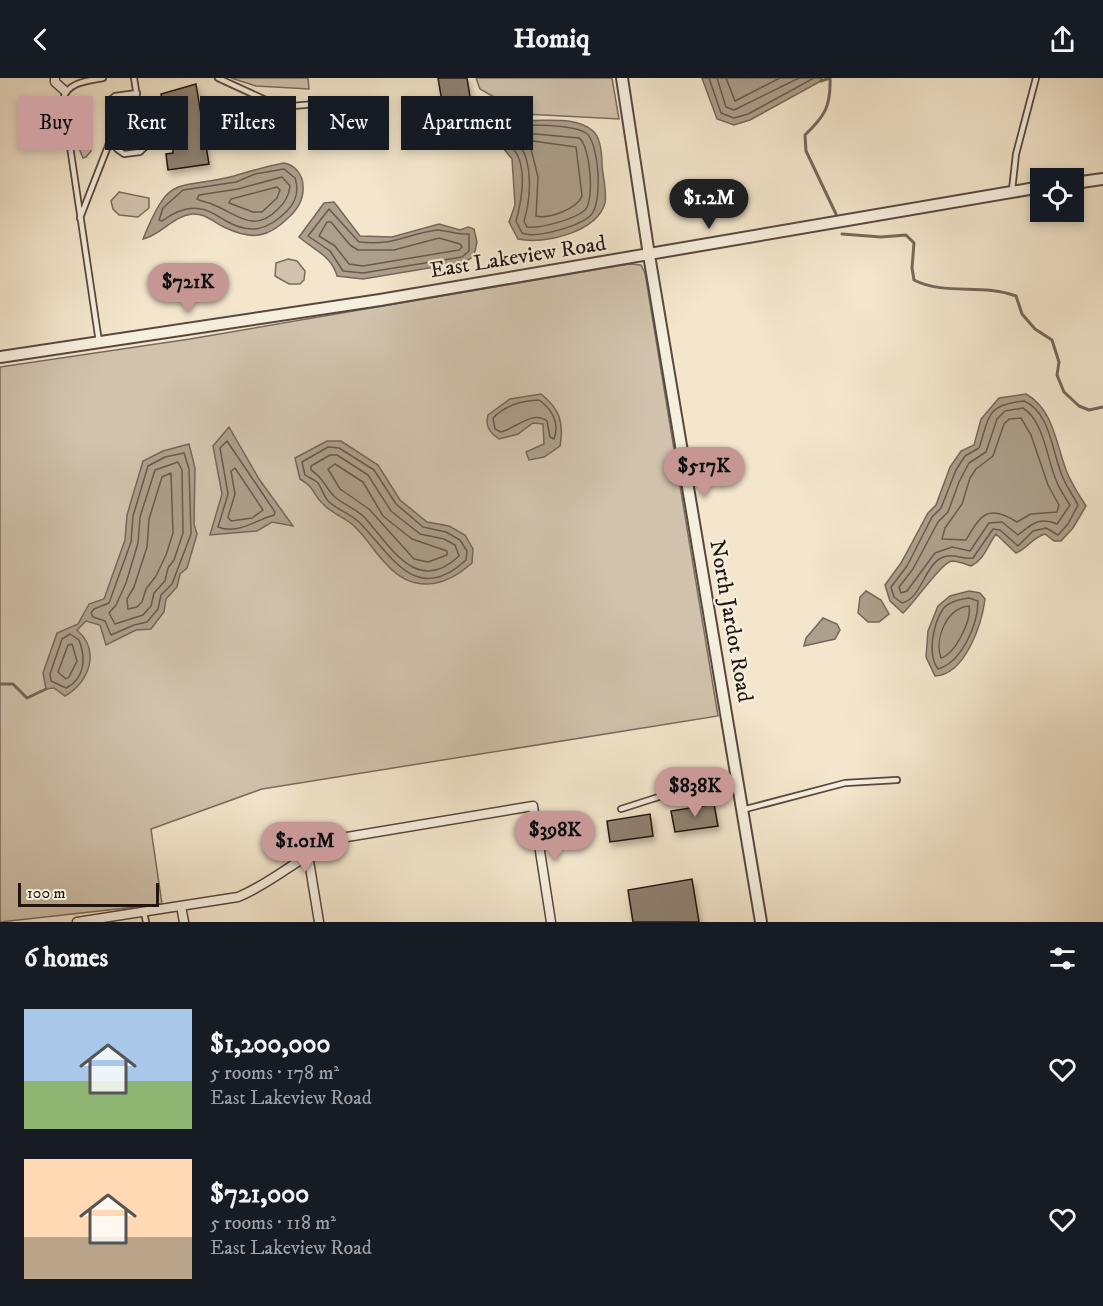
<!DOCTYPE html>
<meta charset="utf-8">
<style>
body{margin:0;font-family:"IM FELL DW Pica",serif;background:#242831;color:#f1f3f6;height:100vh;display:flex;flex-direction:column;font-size:22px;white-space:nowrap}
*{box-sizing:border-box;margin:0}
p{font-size:20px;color:#9ea1a6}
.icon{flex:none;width:33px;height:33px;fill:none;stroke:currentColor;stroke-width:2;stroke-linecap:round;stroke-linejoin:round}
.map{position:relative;height:844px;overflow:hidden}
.side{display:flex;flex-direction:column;background:#171b24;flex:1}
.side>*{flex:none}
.banner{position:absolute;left:18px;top:18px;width:600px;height:54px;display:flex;gap:12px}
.tools{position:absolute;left:1030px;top:90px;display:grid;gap:12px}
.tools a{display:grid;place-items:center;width:54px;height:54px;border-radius:0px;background:#171b24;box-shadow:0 3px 9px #0003;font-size:30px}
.scale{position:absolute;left:18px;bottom:15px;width:141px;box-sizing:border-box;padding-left:6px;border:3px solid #23140e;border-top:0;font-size:16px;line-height:21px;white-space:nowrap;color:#23140e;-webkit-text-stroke:4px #f7efde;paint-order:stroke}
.price{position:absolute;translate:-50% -51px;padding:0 14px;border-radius:21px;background:#c59692;color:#111;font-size:20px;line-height:39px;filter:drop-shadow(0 2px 3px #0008)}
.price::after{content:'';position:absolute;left:50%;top:36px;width:18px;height:14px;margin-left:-9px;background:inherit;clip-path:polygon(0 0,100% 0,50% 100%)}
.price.current{background:#222;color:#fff}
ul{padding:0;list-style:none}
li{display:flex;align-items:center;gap:18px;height:150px;padding:0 24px}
li span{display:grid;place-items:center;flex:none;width:168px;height:120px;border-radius:0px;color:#555}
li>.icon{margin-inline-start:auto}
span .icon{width:72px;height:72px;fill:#fffc;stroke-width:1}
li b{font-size:26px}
h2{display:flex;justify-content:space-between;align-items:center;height:72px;padding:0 24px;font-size:26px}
.chip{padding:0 21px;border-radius:0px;background:#171b24;box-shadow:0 3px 9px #0003;font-size:21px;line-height:54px}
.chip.current{background:#c59692;color:#111}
header{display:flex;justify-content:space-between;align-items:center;height:78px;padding:0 24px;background:#171b24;font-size:27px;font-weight:800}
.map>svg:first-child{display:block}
</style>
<header><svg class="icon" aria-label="back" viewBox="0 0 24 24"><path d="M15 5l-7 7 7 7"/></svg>Homiq<svg class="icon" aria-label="share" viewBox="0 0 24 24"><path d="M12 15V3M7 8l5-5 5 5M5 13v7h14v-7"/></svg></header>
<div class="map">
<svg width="1103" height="844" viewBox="0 0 1103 844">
<defs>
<filter id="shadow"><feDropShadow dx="2.5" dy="4.5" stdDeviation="3" flood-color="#0004"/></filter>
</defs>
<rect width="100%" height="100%" fill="#f3e6cc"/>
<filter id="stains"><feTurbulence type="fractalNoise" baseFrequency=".00333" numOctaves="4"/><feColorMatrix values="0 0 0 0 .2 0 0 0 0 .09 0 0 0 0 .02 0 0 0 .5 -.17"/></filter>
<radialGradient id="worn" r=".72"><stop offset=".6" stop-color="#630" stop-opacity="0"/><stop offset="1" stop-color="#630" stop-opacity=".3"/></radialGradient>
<path fill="#d0c2ac" stroke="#7a6b5d" stroke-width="1.5" d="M 231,0 L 308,0 L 309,11 L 256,8 Z
M 476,0 L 612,0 L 619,41 L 524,36 L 480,11 Z
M 76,28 L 83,28 L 91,73 L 86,79 L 83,80 C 77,67 70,42 76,28 Z
M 119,114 L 149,120 L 149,130 L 138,139 L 119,137 L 113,131 L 111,123 Z
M 288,181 L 297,183 L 305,193 L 304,202 L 300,206 L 289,206 L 275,198 L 276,185 Z
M 629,186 L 641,187 L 645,195 L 718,638 L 262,711 L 151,751 L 162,826 L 0,844 L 0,289 L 190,261 Z"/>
<path fill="#ac9f8b" stroke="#756759" stroke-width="1.5" d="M 702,0 L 822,0 L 821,3 L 750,42 L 734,47 L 717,41 Z
M 492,29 C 497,33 502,37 508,39 C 530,48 571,34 593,53 C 601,60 602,77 602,88 C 603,98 607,114 605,125 C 597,154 544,167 518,161 L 509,144 L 515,127 L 512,81 L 503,70 L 487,37 Z
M 284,85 C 295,87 303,97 303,108 C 304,121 297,132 288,140 C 268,160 252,162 226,150 C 214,145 206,135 192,136 C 173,138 161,157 143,161 C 170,94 174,113 234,98 C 251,93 267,88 284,85 Z
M 334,124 L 360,158 L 392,159 L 439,146 L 460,152 L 468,149 L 474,151 L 477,164 L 474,178 L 465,184 L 363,201 L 337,198 C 332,178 314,172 299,159 L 324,125 Z
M 541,316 C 560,331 564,345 560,368 L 544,379 L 529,382 L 526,374 L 544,366 L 543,346 L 533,345 L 518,356 L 499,361 C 489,354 485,348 488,337 L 510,321 Z
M 1026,316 C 1056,333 1056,371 1069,399 C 1074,409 1080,419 1086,428 L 1073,450 L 1061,463 L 1054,463 L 1045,456 C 1033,459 1028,470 1016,475 L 996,456 C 987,468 985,481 971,488 C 965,486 958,483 952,483 C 942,484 914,525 903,535 L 890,523 L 885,507 L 901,485 L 928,435 L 936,427 L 950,389 L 961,373 L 974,367 L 981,341 L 999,320 Z
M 229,349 L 259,401 L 293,448 L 272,444 L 257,453 L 210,457 L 222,416 L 213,368 Z
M 327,363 L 341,363 L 378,387 L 400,422 L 427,444 L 449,448 L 465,457 L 473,471 L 472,485 C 445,509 414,516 387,487 C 375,475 367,460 354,448 C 346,440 333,436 324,427 C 312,417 317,411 300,401 L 295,380 Z
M 189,366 L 195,390 L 194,446 L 197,456 L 187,490 L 180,496 L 177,509 L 166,521 L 164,534 L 151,551 L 136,552 L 106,567 L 100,547 L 86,543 L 77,552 C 101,573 89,604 65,618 L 54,610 L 46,611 L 43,595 L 57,555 L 78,546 L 89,526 L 104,521 L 125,462 L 127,437 L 143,383 L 163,373 Z
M 866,513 L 881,522 L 889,536 L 879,544 L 868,544 L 858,535 L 860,519 Z
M 969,513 L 980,515 L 985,521 C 982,546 965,597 935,598 L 926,579 L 928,553 L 938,528 L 950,518 Z
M 823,540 L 837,546 L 840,552 L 835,561 L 804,568 L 806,560 Z"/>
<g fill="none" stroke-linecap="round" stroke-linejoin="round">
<path stroke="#685a4c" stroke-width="1.5" d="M 709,0 L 721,35 L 734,40 L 748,36 L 814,0
M 717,0 L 726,29 L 734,32 L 799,0
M 726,0 L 735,23 L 780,0
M 496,42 C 500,42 519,46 527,47 C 541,47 574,47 586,55 C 599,64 603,125 591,137 C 580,148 536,161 522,155 L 516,143 C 521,125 526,97 518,78 C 512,66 497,57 496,42 Z
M 514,54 L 579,60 C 590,67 595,122 585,132 C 575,141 540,151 527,149 L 524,143 C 530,123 532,97 525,77 C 523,70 515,65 511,58 Z
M 533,63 L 576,69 L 582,118 C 577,131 549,141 536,138 L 538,99 L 530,67 Z
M 284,91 L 295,100 C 299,112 296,124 287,133 C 268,152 251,157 226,143 C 217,138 210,132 201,131 C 187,128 173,135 162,143 L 159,142 L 163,130 L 183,112 L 236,104 L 255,96 Z
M 282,99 L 290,108 C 289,118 285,125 277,132 C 254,155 238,137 214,127 C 208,124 202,124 197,121 L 199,117 L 238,111 Z
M 277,109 L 280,112 L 277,120 L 262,134 L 253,134 L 229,125 L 231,121 Z
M 329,131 L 359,164 C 396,168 406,156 437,152 C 445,152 458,157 469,156 L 469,173 L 462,179 L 363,195 L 343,193 L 330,173 L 308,158 Z
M 327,144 L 331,144 L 350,167 L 358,172 L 394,172 L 439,160 L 460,166 L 462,169 L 459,172 L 363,188 L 349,186 L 335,168 L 319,158 Z
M 539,322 C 552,331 560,345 554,361 L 550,359 L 547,343 C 533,332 516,350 501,354 L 495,351 L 493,340 C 506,327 521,323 539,322 Z
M 1024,323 C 1052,335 1052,378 1064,402 C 1068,411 1074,419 1078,427 L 1068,446 L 1058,457 L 1046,450 L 1033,453 L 1018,468 L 1000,452 L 993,451 L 973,480 C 962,482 953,474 941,480 C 924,489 921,521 902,525 L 894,519 L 891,509 L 907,488 L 932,439 L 941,430 L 956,392 L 965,378 L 979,370 C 990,337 986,327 1024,323 Z
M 1023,330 C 1044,343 1047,381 1056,402 C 1059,411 1065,419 1070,427 L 1057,446 C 1039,438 1031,447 1018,457 L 1002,444 L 989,445 L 970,473 L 952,469 L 935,475 L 907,513 L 901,515 L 899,509 L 913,491 L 938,444 L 948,434 L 959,404 L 969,385 L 986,374 L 997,341 L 1005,333 Z
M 1021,340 L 1031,357 L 1048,407 L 1059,427 L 1057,434 L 1031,436 L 1017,444 C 988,426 981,436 966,462 L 942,461 L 945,450 L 962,426 L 970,400 L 976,391 L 993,378 L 1004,346 L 1009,341 Z
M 227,363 L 275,434 L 274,437 C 256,442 237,457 218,449 L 228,416 L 220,370 Z
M 328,369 L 339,370 L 374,392 L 396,426 L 423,449 L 446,454 L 460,462 L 467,473 L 466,482 C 416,528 392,478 360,445 C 351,436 338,432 329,424 C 323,418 322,409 317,404 C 313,401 308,399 305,397 L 302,384 Z
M 184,375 L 189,391 L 191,456 L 172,506 L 161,517 L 158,531 L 147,544 L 134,547 L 111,557 L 105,543 L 93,539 L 91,535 L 94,531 L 109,525 L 131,464 L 133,438 L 148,388 L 165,379 Z
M 330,377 L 337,377 L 368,397 L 391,433 L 420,456 L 444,461 L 455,467 L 459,478 C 417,518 391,469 365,440 C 357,431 344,427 335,419 C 325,410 325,401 311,392 L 311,388 Z
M 178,384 L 182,392 L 183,455 L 174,482 L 168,490 L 165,503 L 154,515 L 151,528 L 143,537 L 115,546 L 109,535 L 116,527 L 126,505 L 138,465 L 140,439 L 155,392 Z
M 335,386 L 363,404 L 383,438 L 412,461 L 447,473 L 447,477 L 428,484 L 414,481 L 369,431 L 340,411 L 328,391 Z
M 235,390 L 263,432 L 252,440 L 231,443 L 228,439 L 235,416 L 231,393 Z
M 171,395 L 173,455 L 166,477 L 156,498 L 146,511 L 142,524 L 137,529 L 128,531 L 127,521 L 134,509 L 147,469 L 149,441 L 162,399 Z
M 969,520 L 978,523 C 978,546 962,584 938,591 C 927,577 933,546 943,531 C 949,523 960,522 969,520 Z
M 969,528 C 972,542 955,576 941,580 C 934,560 947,530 969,528 Z
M 70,556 L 79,562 C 86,580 85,601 66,610 L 51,603 L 50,596 L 62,561 Z
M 72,566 L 77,583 L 69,599 L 66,601 L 58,594 L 68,567 Z"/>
<path stroke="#756759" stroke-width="3" d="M 830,0 C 831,28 825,38 805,57 L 806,73 L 836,136
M 821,3 L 830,0
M 842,156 L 881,159 L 906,157 L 914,165 L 912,190 L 914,202 C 945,218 983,205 1016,218 L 1022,236 L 1035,251 L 1052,262 L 1059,284 L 1057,297 L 1064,314 L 1079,328 L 1089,332 L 1103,329
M 0,606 L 13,606 L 27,620 L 46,611"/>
</g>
<path fill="#8f8171" stroke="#23140e" stroke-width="1.5" filter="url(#shadow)" d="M 438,0 L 467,0 L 470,19 L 442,24 Z
M 196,6 L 209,86 L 168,92 L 166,76 L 173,75 L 173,67 L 169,37 L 164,38 L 161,16 Z
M 714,726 L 718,748 L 675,754 L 671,733 Z
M 650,736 L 653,758 L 610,764 L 607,743 Z
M 692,801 L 699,844 L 633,844 L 628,812 Z"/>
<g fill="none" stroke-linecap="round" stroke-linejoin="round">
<defs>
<path id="service" d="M 218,0 L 281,29 L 350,23
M 115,62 L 117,71 L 124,76 L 140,74 L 145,69 L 134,0
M 1012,112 L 1016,76 L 1036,0
M 80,140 L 110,63 L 115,62 L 109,23 L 115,18 L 137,15
M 99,264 L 63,21 C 68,4 87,3 103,0
M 621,731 L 671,715 L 738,703
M 742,732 L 845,705 L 897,702
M 144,834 L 146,844"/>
<path id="minor" d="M 55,0 L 55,4 L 65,13
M 308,777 L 319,844
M 181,828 L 184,844
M 77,844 L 238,819 C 275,804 303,775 341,760 L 533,728 L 551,844"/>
<path id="tertiary" d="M 622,0 L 649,177 L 761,844
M 1074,105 L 1103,101
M 0,279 L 380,222 L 1041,109"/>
</defs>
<use href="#service" stroke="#57483e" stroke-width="8"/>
<use href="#minor" stroke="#57483e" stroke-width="11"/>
<use href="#tertiary" stroke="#57483e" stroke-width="14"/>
<use href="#service" stroke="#f7efde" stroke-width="4.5"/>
<use href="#minor" stroke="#f7efde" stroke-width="8"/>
<use href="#tertiary" stroke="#f7efde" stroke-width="10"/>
</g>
<g text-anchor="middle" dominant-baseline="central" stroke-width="4.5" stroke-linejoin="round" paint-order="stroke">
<g font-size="22" fill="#23140e" stroke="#f7efde">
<text transform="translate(518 179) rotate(-9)">East Lakeview Road</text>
<text transform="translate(731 543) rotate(80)">North Jardot Road</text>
</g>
</g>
<rect width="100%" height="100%" filter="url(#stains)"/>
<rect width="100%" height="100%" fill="url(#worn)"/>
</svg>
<div class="tools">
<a><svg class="icon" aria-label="locate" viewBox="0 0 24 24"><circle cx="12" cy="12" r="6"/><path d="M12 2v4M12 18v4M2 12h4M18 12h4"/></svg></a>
</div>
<div class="scale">100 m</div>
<b class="price current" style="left:709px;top:152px">$1.2M</b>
<b class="price" style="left:188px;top:236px">$721K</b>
<b class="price" style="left:704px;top:420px">$517K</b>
<b class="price" style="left:695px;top:740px">$838K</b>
<b class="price" style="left:555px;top:784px">$398K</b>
<b class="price" style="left:305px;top:795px">$1.01M</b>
<div class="banner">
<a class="chip current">Buy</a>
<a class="chip">Rent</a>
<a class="chip">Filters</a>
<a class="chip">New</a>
<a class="chip">Apartment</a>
</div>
</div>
<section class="side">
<h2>6 homes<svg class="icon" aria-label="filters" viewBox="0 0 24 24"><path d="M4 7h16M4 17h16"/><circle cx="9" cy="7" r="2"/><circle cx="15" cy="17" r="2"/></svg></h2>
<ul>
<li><span style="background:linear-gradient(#a9c7e8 60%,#8fb573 0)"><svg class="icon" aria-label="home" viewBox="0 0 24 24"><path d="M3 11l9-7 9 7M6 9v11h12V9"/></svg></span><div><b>$1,200,000</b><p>5 rooms · 178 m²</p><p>East Lakeview Road</p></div><svg class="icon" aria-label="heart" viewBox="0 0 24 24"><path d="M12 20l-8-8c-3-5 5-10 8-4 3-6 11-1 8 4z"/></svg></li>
<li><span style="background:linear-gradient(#ffd9b3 65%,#b9a48a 0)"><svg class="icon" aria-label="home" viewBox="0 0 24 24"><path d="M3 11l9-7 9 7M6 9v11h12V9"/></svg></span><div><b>$721,000</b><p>5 rooms · 118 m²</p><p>East Lakeview Road</p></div><svg class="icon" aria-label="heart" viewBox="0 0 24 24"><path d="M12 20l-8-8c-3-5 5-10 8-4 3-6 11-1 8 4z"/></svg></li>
</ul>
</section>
